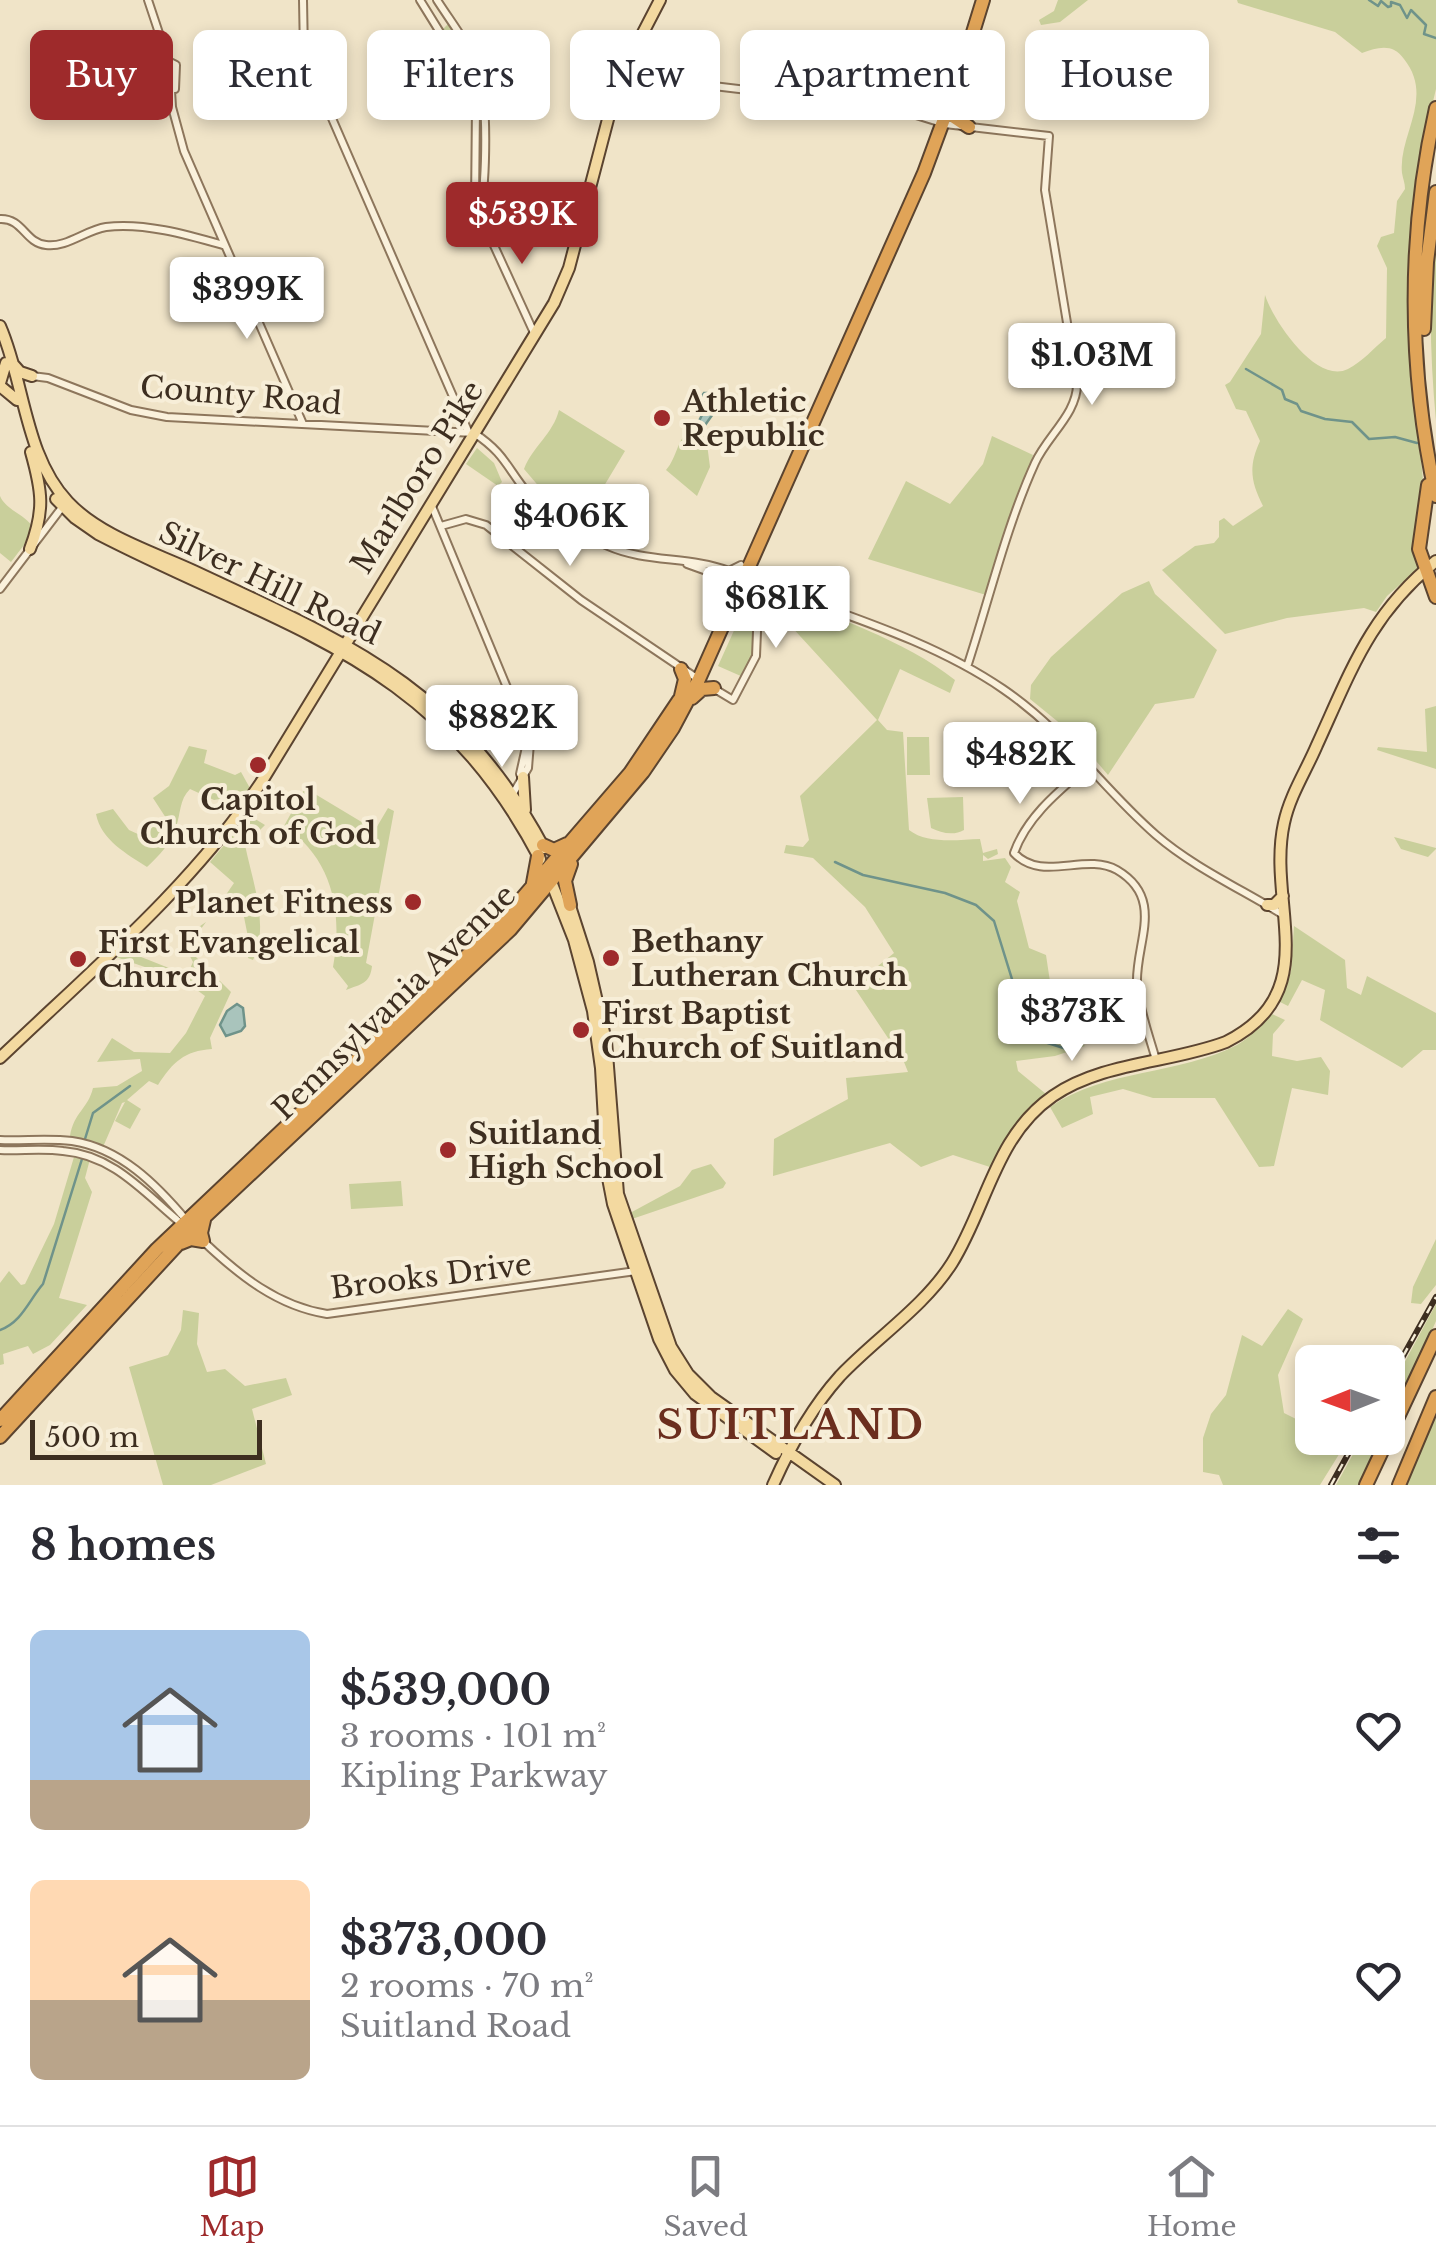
<!DOCTYPE html>
<meta charset="utf-8">
<style>
body{margin:0;font-family:"Libre Baskerville",serif;background:#f2f2f3;color:#2b2b33;height:100vh;display:flex;flex-direction:column;font-size:38px;white-space:nowrap}
*{box-sizing:border-box;margin:0}
p{font-size:32px;color:#7c7c81}
.icon{flex:none;width:55px;height:55px;fill:none;stroke:currentColor;stroke-width:2;stroke-linecap:round;stroke-linejoin:round}
.map{position:relative;height:1485px;overflow:hidden}
.panel{display:flex;flex-direction:column;background:#fff;flex:1}
.panel>*{flex:none}
.guide{position:absolute;left:30px;top:30px;width:1378px;height:90px;display:flex;gap:20px}
.needle{width:65px;rotate:269deg}
.buttons{position:absolute;left:1295px;top:1345px;display:grid;gap:20px}
.buttons a{display:grid;place-items:center;width:110px;height:110px;border-radius:15px;background:#fff;box-shadow:0 5px 15px #0003;font-size:50px}
.scale{position:absolute;left:30px;bottom:25px;width:232px;box-sizing:border-box;padding-left:10px;border:5px solid #3d2e20;border-top:0;font-size:28px;line-height:35px;white-space:nowrap;color:#3d2e20;-webkit-text-stroke:8px #f7eed8;paint-order:stroke}
.price{position:absolute;translate:-50% -85px;padding:0 22px;border-radius:10px;background:#fff;color:#222;font-size:32px;line-height:65px;filter:drop-shadow(0 2px 5px #0008)}
.price::after{content:'';position:absolute;left:50%;top:60px;width:30px;height:22px;margin-left:-15px;background:inherit;clip-path:polygon(0 0,100% 0,50% 100%)}
.price.on{background:#9e2a2b;color:#fff}
ul{padding:0;list-style:none}
li{display:flex;align-items:center;gap:30px;height:250px;padding:0 30px}
li span{display:grid;place-items:center;flex:none;width:280px;height:200px;border-radius:15px;color:#555}
li>.icon{margin-inline-start:auto}
span .icon{width:120px;height:120px;fill:#fffc;stroke-width:1}
li b{font-size:42px}
h2{display:flex;justify-content:space-between;align-items:center;height:120px;padding:0 30px;font-size:42px}
.chip{padding:0 35px;border-radius:15px;background:#fff;box-shadow:0 5px 15px #0003;font-size:35px;line-height:90px}
.chip.on{background:#9e2a2b;color:#fff}
.dock{display:flex;justify-content:space-around;align-items:center;height:140px;border-top:2px solid #e1e1e2;background:#fff;font-size:28px;color:#7c7c81}
.dock a{display:grid;justify-items:center;gap:5px}
.dock .on{color:#9e2a2b}
.map>svg:first-child{display:block}
</style>
<div class="map">
<svg width="1436" height="1485" viewBox="0 0 1436 1485">
<rect width="100%" height="100%" fill="#f0e4c8"/>
<path fill="#c9cf9b" d="M 1058,0 L 1088,0 L 1060,22 L 1041,25 L 1039,20 L 1054,11 Z
M 1237,0 L 1436,0 L 1436,89 L 1428,122 L 1411,351 L 1423,480 L 1420,567 L 1387,596 L 1376,612 L 1364,608 L 1287,618 L 1225,634 L 1162,570 L 1195,546 L 1214,543 L 1219,537 L 1219,521 L 1224,518 L 1233,526 L 1263,506 C 1251,482 1248,467 1260,441 L 1246,411 L 1236,409 L 1225,385 L 1230,382 L 1261,334 L 1265,295 C 1273,320 1316,385 1348,369 C 1362,362 1374,348 1386,338 L 1387,268 L 1377,246 L 1381,237 L 1394,233 L 1397,201 L 1405,189 C 1405,183 1403,179 1402,173 C 1398,135 1435,98 1404,59 C 1393,43 1378,47 1362,53 L 1335,32 L 1238,3 Z
M 449,23 C 461,37 471,55 477,72 C 486,96 486,185 479,207 L 478,97 L 469,70 L 442,30 Z
M 1436,225 L 1436,421 C 1430,355 1428,291 1436,225 Z
M 559,410 L 625,451 L 583,521 L 553,503 L 524,469 C 533,446 553,434 559,410 Z
M 692,428 L 706,436 L 710,467 L 697,496 L 666,470 C 678,456 676,439 692,428 Z
M 992,436 L 1033,455 L 986,595 L 868,559 L 906,481 L 950,504 L 983,464 Z
M 477,448 L 494,463 L 502,482 L 498,486 L 466,464 Z
M 0,496 C 6,510 24,514 32,526 L 24,545 L 11,562 L 0,553 Z
M 1149,581 L 1155,594 L 1217,650 L 1194,698 L 1155,704 L 1108,775 L 1073,734 L 1030,699 L 1031,685 L 1051,657 L 1122,593 Z
M 771,592 C 831,616 905,640 955,680 L 950,693 L 900,669 L 878,720 L 887,730 L 903,732 L 909,830 C 927,844 956,840 980,839 L 983,853 L 997,849 L 998,854 L 988,859 L 983,855 L 983,861 L 1005,858 L 1011,867 L 1005,882 L 1020,892 L 1017,901 L 1029,948 L 1046,955 L 1052,995 L 1047,1011 L 1085,1046 L 1055,1056 L 1016,1061 L 1018,1071 L 1046,1094 L 1023,1114 L 993,1168 L 953,1155 L 921,1167 L 890,1143 L 773,1176 L 774,1139 L 848,1099 L 846,1078 L 908,1072 L 904,1062 L 852,984 L 874,973 L 891,989 L 897,987 L 878,966 L 894,953 L 865,907 L 813,858 L 784,853 L 786,845 L 803,847 L 809,840 L 800,796 L 877,720 L 789,624 L 766,623 L 764,596 Z
M 750,595 L 755,598 C 756,627 758,651 743,677 L 718,666 Z
M 1436,706 L 1436,769 L 1377,750 L 1378,747 L 1427,752 L 1425,709 Z
M 907,737 L 929,737 L 930,775 L 907,775 Z
M 189,746 L 207,750 L 204,763 L 235,775 L 241,772 L 251,790 L 236,812 L 225,798 L 214,800 L 190,789 C 179,800 181,813 176,827 C 171,843 159,856 147,867 C 127,854 101,840 96,814 L 113,809 L 129,830 L 140,835 L 166,818 L 153,798 L 169,786 Z
M 305,788 L 375,830 L 388,808 L 394,811 L 366,963 L 372,966 C 370,984 361,984 346,990 L 348,986 L 333,967 C 343,912 333,859 284,826 Z
M 963,797 L 964,830 C 954,836 941,833 931,828 L 927,798 Z
M 249,815 L 265,825 L 245,845 C 252,880 270,926 253,960 L 248,958 L 250,947 L 243,912 L 219,905 L 234,883 L 210,862 Z
M 1394,837 L 1436,848 L 1436,849 L 1428,857 L 1401,849 Z
M 206,922 L 195,937 L 194,955 L 231,992 L 210,1038 L 212,1049 C 184,1051 173,1062 158,1085 L 149,1081 L 127,1100 L 141,1109 L 130,1129 L 115,1121 L 125,1102 L 122,1103 L 103,1147 L 70,1136 C 74,1112 88,1109 93,1088 L 117,1086 L 142,1071 L 140,1059 L 97,1062 L 112,1038 L 134,1052 L 170,1053 L 186,1033 L 205,996 L 185,981 L 113,956 L 121,949 L 179,972 L 189,971 L 193,962 L 181,939 Z
M 1294,926 L 1345,960 L 1347,988 L 1361,995 L 1367,976 L 1436,1013 L 1436,1050 L 1423,1050 L 1402,1068 L 1320,1020 L 1325,990 L 1302,980 L 1288,1006 L 1280,1002 L 1291,971 Z
M 1272,1014 L 1285,1020 L 1273,1034 L 1272,1056 L 1297,1061 L 1321,1057 L 1330,1071 L 1328,1095 L 1292,1088 L 1274,1166 L 1259,1167 L 1215,1098 L 1153,1098 L 1123,1089 L 1090,1097 L 1093,1114 L 1062,1128 L 1050,1107 C 1105,1069 1179,1075 1237,1045 C 1251,1037 1261,1025 1272,1014 Z
M 74,1157 L 90,1159 L 85,1178 L 92,1192 L 59,1298 L 87,1305 L 50,1345 L 33,1354 L 28,1346 L 3,1354 L 4,1364 L 0,1365 L 0,1283 L 9,1271 L 21,1285 L 25,1284 L 54,1224 Z
M 711,1164 L 726,1183 L 723,1188 L 632,1219 L 630,1213 L 680,1186 L 692,1170 Z
M 401,1181 L 403,1206 L 351,1209 L 349,1184 Z
M 1436,1239 L 1436,1285 L 1421,1304 L 1411,1303 L 1413,1287 Z
M 1436,1304 L 1436,1321 L 1388,1431 L 1388,1393 Z
M 1288,1309 L 1303,1319 L 1278,1375 L 1284,1413 L 1312,1427 L 1312,1438 L 1335,1438 L 1346,1443 L 1320,1485 L 1223,1485 L 1219,1475 L 1203,1472 L 1203,1438 L 1211,1414 L 1226,1395 L 1242,1335 L 1262,1346 Z
M 183,1310 L 199,1313 L 197,1344 L 207,1372 L 225,1369 L 245,1386 L 286,1378 L 292,1395 L 252,1409 L 266,1464 L 211,1485 L 163,1485 L 129,1367 L 168,1355 L 181,1330 Z
M 1436,1417 L 1436,1485 L 1405,1485 Z
M 1362,1438 L 1385,1438 L 1360,1485 L 1336,1485 Z"/>
<path fill="#a9c4bc" stroke="#6f938a" stroke-width="2.5" d="M 704,393 L 724,393 L 725,397 L 703,428 L 697,425 L 704,411 L 701,397 Z
M 237,1004 L 243,1008 L 245,1026 L 241,1031 L 226,1036 L 220,1025 L 227,1011 Z"/>
<g fill="none" stroke-linecap="round" stroke-linejoin="round">
<path stroke="#6f938a" stroke-width="2.5" d="M 1369,0 L 1378,6 L 1381,1 L 1388,7 L 1391,6 L 1391,2 L 1400,5 L 1407,18 L 1411,10 L 1426,25 L 1424,34 L 1436,38
M 1246,369 L 1282,390 L 1285,399 L 1297,404 L 1301,411 L 1325,419 L 1352,422 L 1369,439 L 1395,437 L 1417,443
M 835,862 L 863,875 L 945,893 L 976,905 L 994,921 L 1024,1018 L 1035,1039 L 1073,1051
M 85,1139 L 93,1113 L 130,1086
M 0,1330 C 22,1322 29,1300 43,1284 L 82,1159"/>
<defs>
<path id="minor" d="M 148,0 L 160,36 L 164,70 L 170,74
M 303,0 L 304,54 L 468,431
M 420,0 L 472,84 L 476,106 L 475,204 L 535,335
M 437,0 C 451,22 468,43 477,67 C 489,98 486,181 480,214
M 165,64 L 170,62 L 176,65 L 175,89
M 170,74 L 172,107 L 184,151 L 303,424
M 621,75 L 890,107 L 945,124 L 1049,136 L 1045,190 L 1077,383 C 1078,413 1047,436 1035,463 C 1006,527 989,600 967,667
M 0,219 C 23,218 25,243 46,245 C 66,248 86,230 106,227 C 143,222 188,235 223,245
M 32,376 L 48,378 L 131,410 L 167,417 L 474,433 C 506,454 507,469 530,496 C 548,516 583,535 608,546 C 646,563 690,556 729,571 L 741,565
M 431,504 L 530,743 L 528,768 L 511,797
M 441,526 L 466,519 L 486,525 L 581,600 L 698,679
M 687,564 L 726,578 L 725,599
M 0,589 L 63,506
M 713,688 L 733,700 L 756,656 L 759,583 C 840,614 930,639 1003,689 C 1066,732 1101,787 1156,835 C 1193,867 1243,890 1285,916
M 1089,765 C 1060,790 1027,816 1014,853 C 1042,883 1085,852 1117,870 C 1166,899 1135,943 1137,984 C 1139,1009 1149,1035 1156,1060
M 520,774 L 526,747
M 0,1140 C 24,1141 48,1138 72,1141 C 120,1148 156,1184 187,1221
M 0,1150 C 21,1151 42,1148 63,1151 C 114,1155 145,1194 182,1224
M 204,1242 C 239,1275 277,1306 327,1314 L 636,1271"/>
<path id="major" d="M 0,326 C 25,383 24,455 68,502 C 100,536 153,552 194,571 C 350,644 458,688 544,848
M 12,363 L 20,372 L 32,376
M 0,383 L 6,363
M 0,386 L 17,400
M 56,499 L 75,518 L 98,534 C 284,630 434,656 540,859
M 30,549 C 45,510 42,491 31,452
M 523,777 L 525,810
M 550,879 L 574,940 L 593,1011 L 601,1068 L 607,1173 L 613,1204 L 659,1339 L 675,1370 L 695,1394 L 776,1453
M 568,900 L 588,962 L 606,1041 L 618,1194 L 671,1347 L 688,1374 L 711,1397 L 835,1485
M 1267,905 L 1274,905 L 1283,896
M 0,1058 C 91,971 192,886 262,781 L 554,303 L 569,268 L 618,81 L 660,0
M 773,1485 C 789,1449 813,1406 840,1376 C 876,1338 924,1307 952,1263 C 987,1207 995,1136 1053,1096 C 1102,1062 1171,1063 1226,1042 C 1326,992 1266,904 1284,823 C 1290,795 1306,771 1317,745 C 1351,671 1370,614 1436,561"/>
<path id="highway" d="M 953,103 L 954,117 L 969,127
M 1436,108 C 1407,234 1408,370 1436,496
M 1424,329 L 1427,262 L 1436,192
M 1428,485 L 1419,549 L 1436,597
M 681,696 L 685,679 L 681,669
M 692,698 L 702,689 L 714,688
M 543,845 L 554,850 L 567,844
M 533,883 L 538,856
M 570,905 L 565,881 L 571,864
M 181,1243 L 191,1239 L 203,1241 L 201,1233 L 204,1220
M 0,1420 L 157,1249 L 499,925 L 630,773 L 679,700
M 0,1437 L 192,1229 L 510,930 L 643,772 L 673,728 L 699,679 L 924,173 L 958,81 L 983,0
M 1366,1485 L 1436,1336
M 1399,1485 L 1436,1397"/>
</defs>
<use href="#minor" stroke="#8d765c" stroke-width="10"/>
<use href="#major" stroke="#5b4430" stroke-width="14"/>
<use href="#highway" stroke="#5b4430" stroke-width="16"/>
<use href="#minor" stroke="#faf1dc" stroke-width="6"/>
<use href="#major" stroke="#f3d9a0" stroke-width="10"/>
<use href="#highway" stroke="#e0a458" stroke-width="12"/>
<defs>
<path id="rail" d="M 1388,1383 L 1436,1297
M 1331,1485 L 1357,1438"/>
</defs>
<use href="#rail" stroke="#3d2e20" stroke-width="6"/>
<use href="#rail" stroke="#f7eed8" stroke-width="2.5" stroke-dasharray="8" stroke-linecap="butt"/>
</g>
<g fill="#9e2a2b" stroke="#f7eed8" stroke-width="4">
<circle cx="662" cy="418" r="10"/>
<circle cx="258" cy="765" r="10"/>
<circle cx="413" cy="902" r="10"/>
<circle cx="611" cy="958" r="10"/>
<circle cx="78" cy="959" r="10"/>
<circle cx="581" cy="1030" r="10"/>
<circle cx="448" cy="1150" r="10"/>
</g>
<g text-anchor="middle" dominant-baseline="central" stroke-width="8" stroke-linejoin="round" paint-order="stroke">
<g font-size="30" fill="#3d2e20" stroke="#f7eed8">
<text transform="translate(241 395) rotate(5)">County Road</text>
<text transform="translate(417 477) rotate(-58)">Marlboro Pike</text>
<text transform="translate(270 583) rotate(26)">Silver Hill Road</text>
<text transform="translate(394 1002) rotate(-44)">Pennsylvania Avenue</text>
<text transform="translate(431 1276) rotate(-7)">Brooks Drive</text>
</g>
<g font-size="30" font-weight="bold" fill="#3d2e20" stroke="#f7eed8" text-anchor="start">
<text x="682" y="401">Athletic<tspan x="682" dy="34">Republic</tspan></text>
<text x="258" y="799" text-anchor="middle">Capitol<tspan x="258" dy="34">Church of God</tspan></text>
<text x="393" y="902" text-anchor="end">Planet Fitness</text>
<text x="631" y="941">Bethany<tspan x="631" dy="34">Lutheran Church</tspan></text>
<text x="98" y="942">First Evangelical<tspan x="98" dy="34">Church</tspan></text>
<text x="601" y="1013">First Baptist<tspan x="601" dy="34">Church of Suitland</tspan></text>
<text x="468" y="1133">Suitland<tspan x="468" dy="34">High School</tspan></text>
</g>
<g font-size="40" font-weight="bold" letter-spacing="2.5" fill="#6b2e1e" stroke="#f7eed8">
<text x="791" y="1425">SUITLAND</text>
</g>
</g>
</svg>
<div class="buttons">
<a><svg class="needle" viewBox="-14 -14 28 28"><path d="M0-13l5 13h-10z" fill="#e53935"/><path d="M0 13l5-13h-10z" fill="#7c7c81"/></svg></a>
</div>
<div class="scale">500 m</div>
<b class="price on" style="left:522px;top:267px">$539K</b>
<b class="price" style="left:247px;top:342px">$399K</b>
<b class="price" style="left:1092px;top:408px">$1.03M</b>
<b class="price" style="left:570px;top:569px">$406K</b>
<b class="price" style="left:776px;top:651px">$681K</b>
<b class="price" style="left:502px;top:770px">$882K</b>
<b class="price" style="left:1020px;top:807px">$482K</b>
<b class="price" style="left:1072px;top:1064px">$373K</b>
<div class="guide">
<a class="chip on">Buy</a>
<a class="chip">Rent</a>
<a class="chip">Filters</a>
<a class="chip">New</a>
<a class="chip">Apartment</a>
<a class="chip">House</a>
</div>
</div>
<section class="panel">
<h2>8 homes<svg class="icon" aria-label="filters" viewBox="0 0 24 24"><path d="M4 7h16M4 17h16"/><circle cx="9" cy="7" r="2"/><circle cx="15" cy="17" r="2"/></svg></h2>
<ul>
<li><span style="background:linear-gradient(#a9c7e8 75%,#b9a48a 0)"><svg class="icon" aria-label="home" viewBox="0 0 24 24"><path d="M3 11l9-7 9 7M6 9v11h12V9"/></svg></span><div><b>$539,000</b><p>3 rooms · 101 m²</p><p>Kipling Parkway</p></div><svg class="icon" aria-label="heart" viewBox="0 0 24 24"><path d="M12 20l-8-8c-3-5 5-10 8-4 3-6 11-1 8 4z"/></svg></li>
<li><span style="background:linear-gradient(#ffd9b3 60%,#b9a48a 0)"><svg class="icon" aria-label="home" viewBox="0 0 24 24"><path d="M3 11l9-7 9 7M6 9v11h12V9"/></svg></span><div><b>$373,000</b><p>2 rooms · 70 m²</p><p>Suitland Road</p></div><svg class="icon" aria-label="heart" viewBox="0 0 24 24"><path d="M12 20l-8-8c-3-5 5-10 8-4 3-6 11-1 8 4z"/></svg></li>
</ul>
</section>
<nav class="dock">
<a class="on"><svg class="icon" aria-label="map" viewBox="0 0 24 24"><path d="M3 6l6-2 6 2 6-2v14l-6 2-6-2-6 2zM9 4v14M15 6v14"/></svg>Map</a>
<a><svg class="icon" aria-label="saved" viewBox="0 0 24 24"><path d="M7 4h10v16l-5-4-5 4z"/></svg>Saved</a>
<a><svg class="icon" aria-label="home" viewBox="0 0 24 24"><path d="M3 11l9-7 9 7M6 9v11h12V9"/></svg>Home</a>
</nav>
